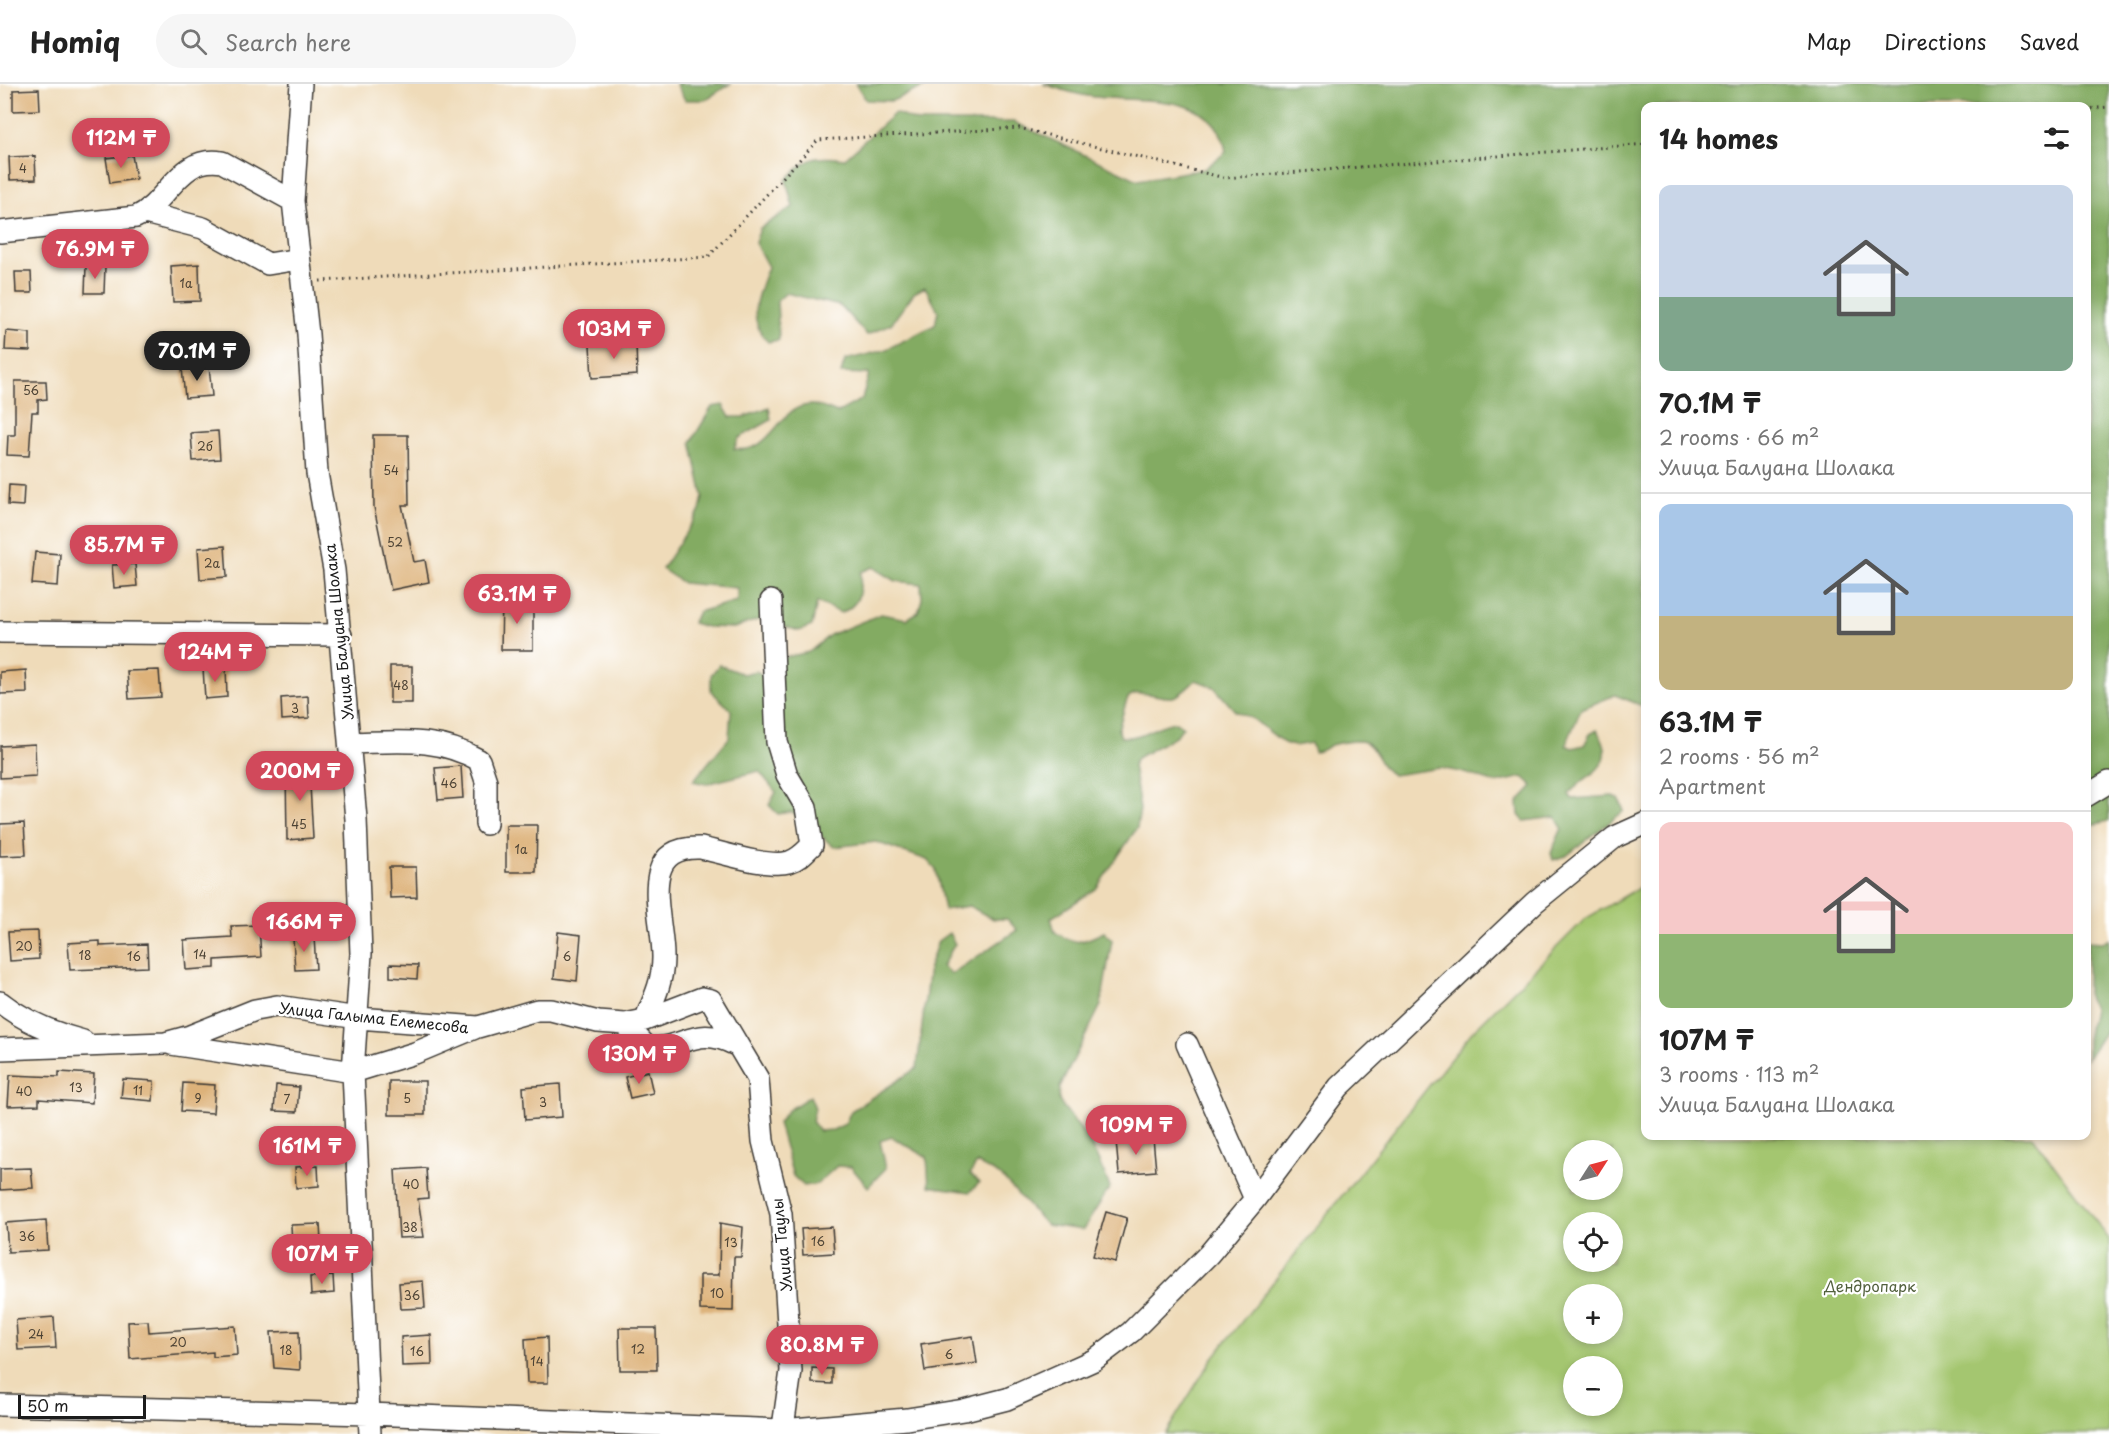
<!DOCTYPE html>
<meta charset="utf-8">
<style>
body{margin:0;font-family:"Playpen Sans",sans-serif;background:#f6f6f6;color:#222;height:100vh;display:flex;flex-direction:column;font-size:22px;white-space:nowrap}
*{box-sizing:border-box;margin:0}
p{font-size:20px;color:#767676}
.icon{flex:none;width:33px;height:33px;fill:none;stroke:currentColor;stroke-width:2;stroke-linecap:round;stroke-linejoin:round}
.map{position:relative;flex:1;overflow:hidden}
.side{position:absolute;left:1641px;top:18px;width:450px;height:1038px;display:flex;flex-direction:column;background:#fff;border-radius:12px;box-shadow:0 3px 9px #0003}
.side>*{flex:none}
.needle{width:39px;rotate:54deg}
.tools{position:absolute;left:1563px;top:1056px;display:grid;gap:12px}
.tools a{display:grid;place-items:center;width:60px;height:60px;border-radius:50%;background:#fff;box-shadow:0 3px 9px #0003;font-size:30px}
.scale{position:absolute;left:18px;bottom:15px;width:128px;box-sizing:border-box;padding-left:6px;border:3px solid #1c1c1c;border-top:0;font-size:16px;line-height:21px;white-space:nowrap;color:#1c1c1c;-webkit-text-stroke:4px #fff;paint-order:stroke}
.price{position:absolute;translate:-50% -51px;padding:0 14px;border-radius:21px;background:#d1495b;color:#fff;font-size:20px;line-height:39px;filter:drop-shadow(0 2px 3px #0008)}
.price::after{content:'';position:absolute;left:50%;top:36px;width:18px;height:14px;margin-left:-9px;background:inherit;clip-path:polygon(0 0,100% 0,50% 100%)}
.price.on{background:#222;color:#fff}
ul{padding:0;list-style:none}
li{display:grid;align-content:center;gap:12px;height:318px;padding:0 18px}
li+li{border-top:2px solid #e0e0e0}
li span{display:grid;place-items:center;height:186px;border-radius:12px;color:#555}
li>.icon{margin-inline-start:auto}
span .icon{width:108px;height:108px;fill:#fffc;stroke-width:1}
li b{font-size:26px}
h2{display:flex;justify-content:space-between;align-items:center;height:72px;padding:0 18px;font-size:26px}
header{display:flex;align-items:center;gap:36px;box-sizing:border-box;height:84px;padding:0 30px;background:#fff;border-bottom:2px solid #e0e0e0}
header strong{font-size:28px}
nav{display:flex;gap:33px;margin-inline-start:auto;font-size:21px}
.search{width:420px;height:54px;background:#f6f6f6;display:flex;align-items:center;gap:15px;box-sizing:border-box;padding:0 21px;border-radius:33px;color:#767676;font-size:22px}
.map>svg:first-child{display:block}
</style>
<header>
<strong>Homiq</strong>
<div class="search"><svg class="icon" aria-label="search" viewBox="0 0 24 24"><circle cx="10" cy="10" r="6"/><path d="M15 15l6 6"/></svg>Search here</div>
<nav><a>Map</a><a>Directions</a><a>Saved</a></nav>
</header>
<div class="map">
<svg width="2109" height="1350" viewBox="0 0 2109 1350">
<rect width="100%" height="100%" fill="#fff"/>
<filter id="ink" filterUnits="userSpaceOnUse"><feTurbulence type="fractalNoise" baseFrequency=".0167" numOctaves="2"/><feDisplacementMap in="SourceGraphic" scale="12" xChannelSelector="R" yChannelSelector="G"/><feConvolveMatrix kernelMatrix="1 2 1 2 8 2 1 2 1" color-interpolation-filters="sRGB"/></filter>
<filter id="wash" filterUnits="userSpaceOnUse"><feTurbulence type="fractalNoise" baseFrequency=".008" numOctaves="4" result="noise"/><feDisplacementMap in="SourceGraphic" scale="24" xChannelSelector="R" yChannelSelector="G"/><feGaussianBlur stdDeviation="1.35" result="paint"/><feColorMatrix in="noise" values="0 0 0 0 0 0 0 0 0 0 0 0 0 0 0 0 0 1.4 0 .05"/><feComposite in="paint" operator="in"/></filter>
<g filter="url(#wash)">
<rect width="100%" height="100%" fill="#efdbb9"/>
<path fill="#a4c66f" stroke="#607146" stroke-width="1.5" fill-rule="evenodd" d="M 1645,800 L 1646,1052 L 2033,1052 L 2109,1155 L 2109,1350 L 1165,1350 L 1212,1275 L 1471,949 L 1585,835 ZM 1574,1066 L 1612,1066 L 1612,1106 L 1574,1106 ZM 1574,1138 L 1612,1138 L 1612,1178 L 1574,1178 ZM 1574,1210 L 1612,1210 L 1612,1250 L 1574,1250 ZM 1574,1282 L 1612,1282 L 1612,1322 L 1574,1322 Z"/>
<path fill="#83ab62" stroke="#50643f" stroke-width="1.5" d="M 676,0 L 730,0 L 705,16 L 685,16 Z
M 856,0 L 971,0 L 926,2 L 892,17 L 866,16 Z
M 1043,0 L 2109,0 L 2109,737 L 2087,742 L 2086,22 L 1646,22 L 1645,623 L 1615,611 L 1581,625 L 1566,661 L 1572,664 L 1584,661 L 1590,650 L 1597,646 C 1622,683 1585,689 1569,710 L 1572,715 L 1613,712 L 1619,715 L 1624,727 L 1566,772 L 1553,776 L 1551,769 L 1562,744 L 1556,733 L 1524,737 L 1519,731 L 1518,718 L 1533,702 L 1523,693 L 1496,699 L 1461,688 L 1440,684 L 1393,691 C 1378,685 1376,658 1360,657 C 1352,657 1338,659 1331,661 C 1324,664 1322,668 1314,668 L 1311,659 L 1294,662 L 1284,659 L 1253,635 L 1235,627 L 1214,603 L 1196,596 C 1190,601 1182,611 1173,613 C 1159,615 1138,603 1128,614 C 1126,616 1121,638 1118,645 L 1121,653 C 1140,656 1156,640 1176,638 L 1183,643 L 1177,651 L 1137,674 L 1133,681 L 1140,725 L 1137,744 L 1096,805 L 1051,834 L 1055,848 C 1077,863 1082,858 1104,848 L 1112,856 L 1101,921 L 1060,1003 L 1059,1017 L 1090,1058 L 1110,1103 L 1083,1146 L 1046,1141 L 1001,1092 L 977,1079 L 970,1090 L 979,1099 L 970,1108 L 929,1102 L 927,1073 L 892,1053 L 880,1057 L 886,1084 L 868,1103 L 851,1083 L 837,1082 L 817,1100 L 804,1102 L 793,1092 L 778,1039 L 787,1027 L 810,1012 L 815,1024 L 812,1037 L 819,1047 L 833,1046 L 845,1040 L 851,1027 L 917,984 L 929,883 L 938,857 L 949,849 L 955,860 L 942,882 L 951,890 L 1017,846 L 1007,835 L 993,835 L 969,822 L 944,826 L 936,786 L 927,776 L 876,758 L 834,763 L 792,728 L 778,730 L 769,721 L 776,708 L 759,687 L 706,700 L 693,697 L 729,654 L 731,626 L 711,607 L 711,591 L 719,581 L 743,590 L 756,587 L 778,600 L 781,574 L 809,568 L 830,551 L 881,530 L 907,535 L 918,528 L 922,515 L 921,500 L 896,497 L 873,483 L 861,488 C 860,509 861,520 841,529 L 817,518 L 812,542 L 799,547 L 760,535 L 734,544 L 707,543 L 692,539 L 698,528 L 737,517 L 737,504 L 683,499 L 662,485 L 700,427 L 703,412 L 691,358 L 712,323 L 723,321 L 730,333 L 744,333 L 769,323 L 771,336 L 739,354 L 734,365 C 775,371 777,319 813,321 C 821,322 830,326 837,329 L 862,315 L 869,290 L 841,289 L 845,276 L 885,266 L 935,241 L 938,227 L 925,203 L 914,209 L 891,240 L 867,251 L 840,222 L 786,209 L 777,217 L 779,256 L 768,258 C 745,234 758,210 768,183 L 755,159 L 760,144 L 793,123 L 786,96 C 807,73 815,71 844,75 L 895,29 L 918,38 L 1014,38 L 1138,96 L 1204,85 L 1226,68 C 1217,3 1134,20 1088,12 C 1073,10 1058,4 1043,0 Z
M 2109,854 L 2109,941 L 2087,975 L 2087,955 L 2093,924 L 2087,913 L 2087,857 L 2103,858 Z"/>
<g id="blocks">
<path fill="#ddb27a" d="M 39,5 L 40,26 L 13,27 L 13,6 Z
M 132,71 L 136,95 L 110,99 L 106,74 Z
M 35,72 L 36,95 L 10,96 L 9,73 Z
M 199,180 L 200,217 L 173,218 L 171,182 Z
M 86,182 L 105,182 L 104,209 L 85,209 Z
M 15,188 L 31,188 L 32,209 L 16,209 Z
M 6,247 L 30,249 L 30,267 L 5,266 Z
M 636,259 L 637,291 L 592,294 L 590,261 Z
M 209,282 L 212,312 L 185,314 L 182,284 Z
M 15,297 L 46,297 L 47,315 L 38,316 L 38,328 L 32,328 L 29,372 L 7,371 L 8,351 L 15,351 Z
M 218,347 L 220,375 L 193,377 L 191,349 Z
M 373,351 L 408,351 L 409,421 L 402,421 L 414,478 L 425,476 L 429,498 L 391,506 L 374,423 Z
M 9,401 L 24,402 L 23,422 L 8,421 Z
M 225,462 L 227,493 L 200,495 L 198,464 Z
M 35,468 L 60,470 L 58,502 L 32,500 Z
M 135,480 L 137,502 L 114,504 L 112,481 Z
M 502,515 L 533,516 L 533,566 L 501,566 Z
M 390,582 L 412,582 L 412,619 L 390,619 Z
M 226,583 L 227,613 L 205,615 L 203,584 Z
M 26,586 L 27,609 L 0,610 L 0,588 Z
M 159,586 L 161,613 L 129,615 L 127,587 Z
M 308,612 L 309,634 L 282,636 L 281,614 Z
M 35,660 L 36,692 L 0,694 L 0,662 Z
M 461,682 L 463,714 L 438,716 L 435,684 Z
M 317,683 L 318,701 L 310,701 L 313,754 L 287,756 L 286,684 Z
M 24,739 L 26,771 L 0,772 L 0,740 Z
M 506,741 L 537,741 L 536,788 L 506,788 Z
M 389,783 L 416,783 L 417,813 L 390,814 Z
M 259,841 L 261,873 L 215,876 L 215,884 L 186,886 L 184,856 L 232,853 L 231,842 Z
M 38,847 L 39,875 L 10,877 L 8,848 Z
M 558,848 L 581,851 L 577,897 L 554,894 Z
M 314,853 L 316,885 L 295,886 L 293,854 Z
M 100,857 L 100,862 L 147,860 L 148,883 L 70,886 L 68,859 Z
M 390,880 L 418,881 L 417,895 L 390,893 Z
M 648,987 L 653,1009 L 630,1014 L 625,993 Z
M 59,988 L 94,990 L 92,1019 L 39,1015 L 39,1021 L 8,1022 L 10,991 L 59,993 Z
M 123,995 L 154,997 L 153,1017 L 121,1014 Z
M 389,997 L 425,997 L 425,1031 L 389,1031 Z
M 183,999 L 215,1001 L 213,1029 L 181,1027 Z
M 560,1000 L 562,1033 L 525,1036 L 523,1003 Z
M 276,1001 L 299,1003 L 297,1028 L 274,1027 Z
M 1153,1054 L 1156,1087 L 1119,1090 L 1116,1057 Z
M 318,1082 L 319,1102 L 296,1104 L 295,1083 Z
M 31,1084 L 33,1104 L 0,1106 L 0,1085 Z
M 426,1084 L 428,1114 L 418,1115 L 424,1153 L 399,1154 L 395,1086 Z
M 1106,1128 L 1127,1134 L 1115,1178 L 1093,1172 Z
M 46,1136 L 48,1166 L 8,1168 L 6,1139 Z
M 720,1139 L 743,1143 L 741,1173 L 734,1173 L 733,1227 L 700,1226 L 700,1191 L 719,1191 Z
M 320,1140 L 321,1158 L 292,1160 L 291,1141 Z
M 832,1143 L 834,1169 L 803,1171 L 801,1145 Z
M 333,1191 L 334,1209 L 311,1211 L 310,1193 Z
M 423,1197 L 425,1224 L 401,1225 L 399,1199 Z
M 54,1233 L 56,1264 L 18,1266 L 16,1236 Z
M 148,1237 L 149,1248 L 235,1242 L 237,1271 L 213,1273 L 213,1268 L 130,1275 L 128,1238 Z
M 619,1244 L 656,1244 L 657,1286 L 620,1286 Z
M 299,1247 L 300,1286 L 274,1284 L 271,1248 Z
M 431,1251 L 432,1281 L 402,1282 L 401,1253 Z
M 973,1252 L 977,1279 L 925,1287 L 921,1260 Z
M 547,1253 L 548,1299 L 527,1299 L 525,1255 Z
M 812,1284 L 832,1285 L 832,1300 L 812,1299 Z"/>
</g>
</g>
<g filter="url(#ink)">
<use href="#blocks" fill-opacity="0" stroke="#3c3934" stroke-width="1.5"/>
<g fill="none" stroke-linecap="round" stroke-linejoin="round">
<defs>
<path id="minor" d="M 301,0 L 293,117 L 308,250 L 317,389 L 334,486 L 356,735 L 361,870 L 353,988 L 370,1350
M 145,129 L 203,144 L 268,180 L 299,175
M 0,148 L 136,133 C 169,118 178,71 222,78 L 293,117
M 0,548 L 341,551
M 350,659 C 397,658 437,652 479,676 L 486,697 L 486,740
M 2086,712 L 2109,698
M 0,918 C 24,937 53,949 83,957
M 645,936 C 654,915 663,897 663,874 C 664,835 634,761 701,764 C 723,769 768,784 789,778 C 799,775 805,768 812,761 L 806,723 L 787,691 L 777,658 L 771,517
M 625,940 L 648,964 C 686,965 695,940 736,961
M 171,960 L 353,988 L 415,969 L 475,944
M 1187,960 L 1255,1115
M 0,965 L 165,959 L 190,952 L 255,926 L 277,922 L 358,934 L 478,943 L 537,926 L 551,926 L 598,938 L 625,940 L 645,936 L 702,914 L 711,916 L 758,995 L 763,1057 L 781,1130 L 791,1287 L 782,1350
M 0,1321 L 369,1330 L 782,1346 L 907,1335 L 964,1326 L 1007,1315 L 1094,1276 L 1131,1248 L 1209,1170 L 1255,1115 L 1339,1003 L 1535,818 L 1615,753 L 1646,739"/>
</defs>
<use href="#minor" stroke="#3c3934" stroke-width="24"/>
<path stroke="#3c3934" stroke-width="3" stroke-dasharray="1.5 4.5" stroke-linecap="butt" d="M 2086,25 L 2109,23
M 320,197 L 708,173 L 818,56 L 1019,44 L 1225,94 L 1646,60"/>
<use href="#minor" stroke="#fff" stroke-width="21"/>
</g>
</g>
<g text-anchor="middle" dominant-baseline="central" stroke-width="4.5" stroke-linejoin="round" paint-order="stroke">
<g font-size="12" fill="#4c4234">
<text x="23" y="84">4</text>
<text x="186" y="199">1а</text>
<text x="31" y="306">56</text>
<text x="205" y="362">2б</text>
<text x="391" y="386">54</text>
<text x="395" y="458">52</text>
<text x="212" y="479">2а</text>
<text x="401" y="601">48</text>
<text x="295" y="624">3</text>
<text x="449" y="699">46</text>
<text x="299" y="740">45</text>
<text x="521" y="765">1а</text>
<text x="24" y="862">20</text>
<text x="200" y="870">14</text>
<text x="85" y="871">18</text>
<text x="134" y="872">16</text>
<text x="567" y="872">6</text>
<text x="76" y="1003">13</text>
<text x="138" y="1006">11</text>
<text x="24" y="1007">40</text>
<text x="198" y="1014">9</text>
<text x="407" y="1014">5</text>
<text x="287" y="1015">7</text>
<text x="543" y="1018">3</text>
<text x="411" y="1100">40</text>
<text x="410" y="1143">38</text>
<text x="27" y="1152">36</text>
<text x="818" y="1157">16</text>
<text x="731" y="1158">13</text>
<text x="717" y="1209">10</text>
<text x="412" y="1211">36</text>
<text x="36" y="1250">24</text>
<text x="178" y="1258">20</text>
<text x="638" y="1265">12</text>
<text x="286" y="1266">18</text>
<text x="417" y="1267">16</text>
<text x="949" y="1270">6</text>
<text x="537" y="1277">14</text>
</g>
<g font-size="15" fill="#1c1c1c" stroke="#fff">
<text transform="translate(338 548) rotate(-96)">Улица Балуана Шолака</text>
<text transform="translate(374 933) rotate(6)">Улица Галыма Елемесова</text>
<text transform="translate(781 1161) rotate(-96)">Улица Таулы</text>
</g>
<g font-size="15" fill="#52603d" stroke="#fff">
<text x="1870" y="1201">Дендропарк</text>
</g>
</g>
</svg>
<div class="tools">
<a><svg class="needle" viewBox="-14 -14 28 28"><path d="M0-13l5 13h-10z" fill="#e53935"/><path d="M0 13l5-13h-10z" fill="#767676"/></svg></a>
<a><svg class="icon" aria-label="locate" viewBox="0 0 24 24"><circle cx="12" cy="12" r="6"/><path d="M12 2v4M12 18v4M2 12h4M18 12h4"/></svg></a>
<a>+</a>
<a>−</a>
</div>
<div class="scale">50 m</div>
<b class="price" style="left:121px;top:85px">112M ₸</b>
<b class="price" style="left:95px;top:196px">76.9M ₸</b>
<b class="price" style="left:614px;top:276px">103M ₸</b>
<b class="price on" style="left:197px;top:298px">70.1M ₸</b>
<b class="price" style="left:124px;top:492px">85.7M ₸</b>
<b class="price" style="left:517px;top:541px">63.1M ₸</b>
<b class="price" style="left:215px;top:599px">124M ₸</b>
<b class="price" style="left:300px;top:718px">200M ₸</b>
<b class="price" style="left:304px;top:869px">166M ₸</b>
<b class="price" style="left:639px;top:1001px">130M ₸</b>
<b class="price" style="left:1136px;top:1072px">109M ₸</b>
<b class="price" style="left:307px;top:1093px">161M ₸</b>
<b class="price" style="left:322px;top:1201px">107M ₸</b>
<b class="price" style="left:822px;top:1292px">80.8M ₸</b>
<section class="side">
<h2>14 homes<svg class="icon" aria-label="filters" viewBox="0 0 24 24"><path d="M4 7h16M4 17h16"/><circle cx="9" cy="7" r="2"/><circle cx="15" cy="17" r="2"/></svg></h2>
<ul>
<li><span style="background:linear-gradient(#c9d6e8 60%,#7fa58c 0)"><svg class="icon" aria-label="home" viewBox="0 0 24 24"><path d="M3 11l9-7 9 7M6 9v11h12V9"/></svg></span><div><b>70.1M ₸</b><p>2 rooms · 66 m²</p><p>Улица Балуана Шолака</p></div></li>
<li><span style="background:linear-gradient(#a9c7e8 60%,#c2b280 0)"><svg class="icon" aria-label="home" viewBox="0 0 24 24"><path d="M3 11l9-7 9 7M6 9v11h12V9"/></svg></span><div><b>63.1M ₸</b><p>2 rooms · 56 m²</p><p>Apartment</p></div></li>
<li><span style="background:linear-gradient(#f6c9c9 60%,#8fb573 0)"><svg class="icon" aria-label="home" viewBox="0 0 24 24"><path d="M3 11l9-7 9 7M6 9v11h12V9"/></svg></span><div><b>107M ₸</b><p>3 rooms · 113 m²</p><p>Улица Балуана Шолака</p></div></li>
</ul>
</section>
</div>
